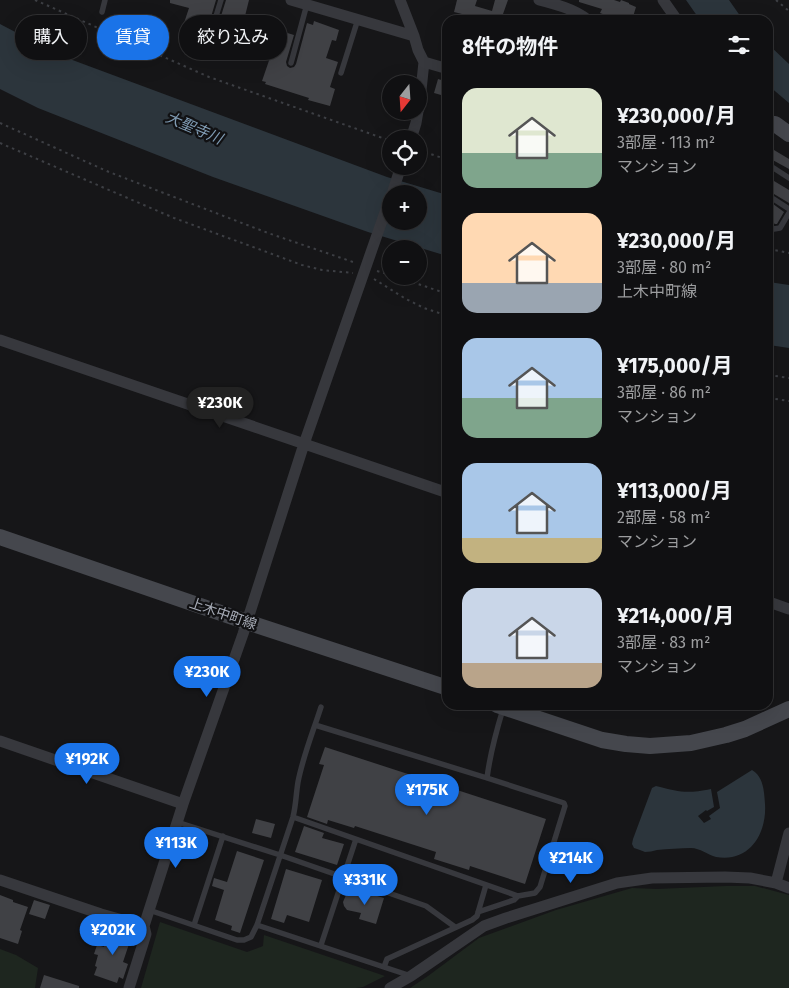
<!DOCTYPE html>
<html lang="ja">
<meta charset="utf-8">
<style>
body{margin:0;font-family:"Fira Sans","Noto Sans JP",sans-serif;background:#1e1e20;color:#f1f3f6;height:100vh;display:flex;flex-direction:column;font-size:19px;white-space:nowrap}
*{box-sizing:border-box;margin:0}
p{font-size:16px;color:#9c9d9f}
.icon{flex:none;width:28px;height:28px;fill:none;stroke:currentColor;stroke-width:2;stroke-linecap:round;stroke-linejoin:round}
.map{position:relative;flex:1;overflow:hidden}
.details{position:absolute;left:442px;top:15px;width:331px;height:695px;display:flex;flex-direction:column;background:#101012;border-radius:15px;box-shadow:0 5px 20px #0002,0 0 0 1px #303032}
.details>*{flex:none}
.hud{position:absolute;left:15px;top:15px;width:352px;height:45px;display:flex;gap:10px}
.needle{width:32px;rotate:197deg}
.tools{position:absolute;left:382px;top:75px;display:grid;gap:10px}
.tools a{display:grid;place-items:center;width:45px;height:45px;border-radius:50%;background:#101012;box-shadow:0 5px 20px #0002,0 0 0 1px #303032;font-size:25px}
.price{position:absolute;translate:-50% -42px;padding:0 11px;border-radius:18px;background:#1a73e8;color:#fff;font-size:16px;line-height:32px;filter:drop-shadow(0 1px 2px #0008)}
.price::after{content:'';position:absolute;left:50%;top:30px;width:15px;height:11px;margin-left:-8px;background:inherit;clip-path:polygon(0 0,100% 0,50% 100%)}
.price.active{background:#222;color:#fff}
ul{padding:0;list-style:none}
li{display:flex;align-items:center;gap:15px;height:125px;padding:0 20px}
li span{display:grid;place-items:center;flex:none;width:140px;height:100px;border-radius:15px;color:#555}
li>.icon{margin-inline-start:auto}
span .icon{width:60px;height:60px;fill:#fffc;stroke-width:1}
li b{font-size:21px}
h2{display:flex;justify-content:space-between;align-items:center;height:60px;padding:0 20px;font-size:21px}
.tag{padding:0 18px;border-radius:22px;background:#101012;box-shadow:0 5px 20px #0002,0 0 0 1px #303032;font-size:18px;line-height:45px}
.tag.active{background:#1a73e8;color:#fff}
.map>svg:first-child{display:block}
</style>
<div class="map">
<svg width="789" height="988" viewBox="0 0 789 988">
<rect width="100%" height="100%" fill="#161618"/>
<path fill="#1e261f" d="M 726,886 L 755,886 L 789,895 L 789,988 L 410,988 L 428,976 L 479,938 L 556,910 L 632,888 L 657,889 Z
M 160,922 L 247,952 L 263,946 L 264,935 L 385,976 L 363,987 L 356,988 L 141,988 Z
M 0,949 L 16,955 L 38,968 L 35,988 L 0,988 Z"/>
<path fill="#2c353c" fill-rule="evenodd" d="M 686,0 L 729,0 L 743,20 L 700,20 Z
M 0,24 L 59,55 L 387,177 L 447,195 L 447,256 L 368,232 L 213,177 L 38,108 L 0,89 ZM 391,194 L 419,194 L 419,221 L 391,221 Z
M 769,45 L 789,64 L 789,103 L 769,86 Z
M 769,282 L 789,285 L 789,348 L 769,345 Z
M 752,770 C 764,777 764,792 765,804 C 767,834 749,863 716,857 C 708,855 700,848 691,848 C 680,848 668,849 657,850 C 653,851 649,852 645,852 C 642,851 638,849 634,848 L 632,844 L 633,839 L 652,788 L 656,786 C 680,792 686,794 711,789 L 714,807 L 707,811 L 706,810 L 698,816 L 704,823 L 711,819 L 709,816 L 720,808 L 717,792 Z"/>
<path fill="#404145" d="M 170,0 L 216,0 L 200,54 L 200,57 L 184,52 L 188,40 L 182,38 L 185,30 L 182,29 L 189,8 L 170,3 Z
M 226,0 L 249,0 L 245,16 L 246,16 L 246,17 L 256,20 L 255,23 L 294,35 L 286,62 L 287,66 L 290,68 L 294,67 L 296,64 L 307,23 L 313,25 L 314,21 L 339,30 L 336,41 L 332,40 L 326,58 L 338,62 L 330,87 L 335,89 L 330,106 L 308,100 L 309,98 L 265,84 L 266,82 L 262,81 L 275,43 L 233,30 L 227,48 L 220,46 L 218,50 L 211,48 Z
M 457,0 L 477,0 L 475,6 L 492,11 L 495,0 L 508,0 L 503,14 L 516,17 L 515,20 L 477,20 L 478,18 L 454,12 Z
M 579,0 L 614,0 L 620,2 L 621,0 L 629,3 L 629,4 L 636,7 L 632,20 L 612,20 L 613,18 L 600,13 L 602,9 L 579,2 Z
M 438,79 L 448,82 L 448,97 L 434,93 Z
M 769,147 L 789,159 L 789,169 L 769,158 Z
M 769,178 L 789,190 L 789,203 L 769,191 Z
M 769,201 L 784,212 L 777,224 L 775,224 L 769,220 Z
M 325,747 L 546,819 L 525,884 L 470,866 L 469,870 L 434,859 L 436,852 L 355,826 L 354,828 L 328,820 L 327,824 L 307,817 L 324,765 L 319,764 Z
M 256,819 L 275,824 L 271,838 L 252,833 Z
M 304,826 L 324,833 L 322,838 L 344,844 L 337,865 L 295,852 Z
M 237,851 L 264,860 L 240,933 L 231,930 L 232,926 L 215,920 L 224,890 L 212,886 L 214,878 L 227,882 Z
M 286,869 L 322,880 L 309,922 L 287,915 L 284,923 L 271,919 Z
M 349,893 L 357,895 L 366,899 L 367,893 L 384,898 L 376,924 L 359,919 L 361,913 L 347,910 L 344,906 L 343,902 L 346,895 Z
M 0,895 L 13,900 L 13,902 L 28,907 L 20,930 L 22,931 L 18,944 L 0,938 Z
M 34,900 L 50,905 L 45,919 L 29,914 Z
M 109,931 L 137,937 L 134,946 L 129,944 L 123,962 L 128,964 L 123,979 L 119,977 L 117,983 L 94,975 L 97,967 L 95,966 L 98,955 L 94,954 L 97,945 L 104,947 Z
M 44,975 L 79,986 L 79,988 L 40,988 Z"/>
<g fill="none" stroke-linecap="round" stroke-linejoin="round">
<path stroke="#3d3f44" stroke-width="2" stroke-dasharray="2.5 4" stroke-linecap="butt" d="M 35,0 L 209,77 L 391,141
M 776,0 L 789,11
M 0,123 L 109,172 L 268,233 L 356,263
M 0,143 L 174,218 L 302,265 L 322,270 L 353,273
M 419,150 L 448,160
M 769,249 L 789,253
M 377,271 L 391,275
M 394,276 L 448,294
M 374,279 L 406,299 L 424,308 L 448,316
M 769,375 L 789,378
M 769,398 L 789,401"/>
<path stroke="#37383d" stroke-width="5.5" d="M 102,12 L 105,0
M 204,55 L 221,0
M 291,63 L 307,4
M 341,73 L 358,19
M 769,165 L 789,178
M 769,196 L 789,209
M 769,226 L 774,229 L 780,228 L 789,213
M 487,778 C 490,754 496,732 503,709
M 293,817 L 518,896 L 535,893 L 540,887 L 565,806 L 564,803 L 487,778 L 315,725
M 177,822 L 280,855 L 426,906 L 455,927
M 149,910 L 237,940 L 244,940 L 251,937 L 257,925 L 293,817 C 296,805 296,794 298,782 C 303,756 313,732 321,707
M 478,912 L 514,900 L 518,896
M 194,925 L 223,836
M 257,925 L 411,976
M 321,945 L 356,839
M 384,967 L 387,959 L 472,920 L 477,916 L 486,885"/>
<path stroke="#37383d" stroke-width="11" d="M 291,0 L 414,36
M 400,0 L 414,36 L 418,50 L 424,62 L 419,109
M 539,0 C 555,4 575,9 588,20
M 663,0 L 677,20
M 424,62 L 448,69
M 411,139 L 416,123 L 418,111
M 392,194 L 401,166
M 0,340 L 448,493
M 769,602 L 789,609
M 0,741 L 183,804
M 0,880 L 101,914 L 144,926
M 776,883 L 789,833
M 129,988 L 146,934 L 144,926 L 183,804 L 243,634 L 304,444 L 391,195
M 390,988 L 411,976 L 484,926 L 506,918 L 617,883 L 652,878 L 725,877 L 750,878 L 776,883 L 789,888"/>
<path stroke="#45474d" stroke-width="16" d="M 775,124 L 789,134
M 0,537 L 247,622 L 448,688
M 497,705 L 602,740 L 626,744 L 650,746 L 691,743 L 726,735 L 745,729 L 789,709"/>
</g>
<g text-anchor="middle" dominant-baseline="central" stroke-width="4.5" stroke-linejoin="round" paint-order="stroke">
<g font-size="14" fill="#a8adb8" stroke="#111113">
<text transform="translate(223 614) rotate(19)">上木中町線</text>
</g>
<g font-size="15" font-style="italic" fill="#7f9bb3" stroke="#111113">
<text transform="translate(194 128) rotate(23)">大聖寺川</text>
</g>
</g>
</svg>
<div class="tools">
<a><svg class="needle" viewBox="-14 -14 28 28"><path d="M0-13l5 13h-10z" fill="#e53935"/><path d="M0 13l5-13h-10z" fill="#9c9d9f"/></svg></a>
<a><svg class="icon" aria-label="locate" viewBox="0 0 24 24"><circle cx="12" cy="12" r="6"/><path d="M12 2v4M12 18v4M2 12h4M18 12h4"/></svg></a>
<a>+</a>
<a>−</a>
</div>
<b class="price active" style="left:220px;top:429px">¥230K</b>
<b class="price" style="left:207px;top:698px">¥230K</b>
<b class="price" style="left:87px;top:785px">¥192K</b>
<b class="price" style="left:427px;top:816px">¥175K</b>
<b class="price" style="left:176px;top:869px">¥113K</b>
<b class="price" style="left:571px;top:884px">¥214K</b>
<b class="price" style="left:365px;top:906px">¥331K</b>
<b class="price" style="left:113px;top:956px">¥202K</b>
<div class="hud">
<a class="tag">購入</a>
<a class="tag active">賃貸</a>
<a class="tag">絞り込み</a>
</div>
<section class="details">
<h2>8件の物件<svg class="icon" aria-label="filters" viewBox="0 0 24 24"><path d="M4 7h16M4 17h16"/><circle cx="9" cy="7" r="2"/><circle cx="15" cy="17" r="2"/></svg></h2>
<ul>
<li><span style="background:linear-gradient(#dfe7d0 65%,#7fa58c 0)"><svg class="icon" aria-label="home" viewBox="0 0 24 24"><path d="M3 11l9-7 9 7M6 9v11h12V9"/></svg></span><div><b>¥230,000/月</b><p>3部屋 · 113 m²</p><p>マンション</p></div></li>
<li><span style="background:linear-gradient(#ffd9b3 70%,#9aa5b1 0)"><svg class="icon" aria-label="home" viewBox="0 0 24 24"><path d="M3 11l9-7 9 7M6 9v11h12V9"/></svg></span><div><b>¥230,000/月</b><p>3部屋 · 80 m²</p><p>上木中町線</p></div></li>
<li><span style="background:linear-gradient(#a9c7e8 60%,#7fa58c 0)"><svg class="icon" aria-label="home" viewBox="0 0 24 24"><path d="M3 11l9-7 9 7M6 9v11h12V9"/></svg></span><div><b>¥175,000/月</b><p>3部屋 · 86 m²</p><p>マンション</p></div></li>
<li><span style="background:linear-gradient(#a9c7e8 75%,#c2b280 0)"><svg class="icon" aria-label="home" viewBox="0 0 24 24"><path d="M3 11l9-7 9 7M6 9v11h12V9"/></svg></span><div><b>¥113,000/月</b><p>2部屋 · 58 m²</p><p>マンション</p></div></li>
<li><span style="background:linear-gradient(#c9d6e8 75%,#b9a48a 0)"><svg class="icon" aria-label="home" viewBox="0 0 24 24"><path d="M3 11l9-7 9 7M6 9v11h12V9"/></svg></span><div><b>¥214,000/月</b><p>3部屋 · 83 m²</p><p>マンション</p></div></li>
</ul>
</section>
</div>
